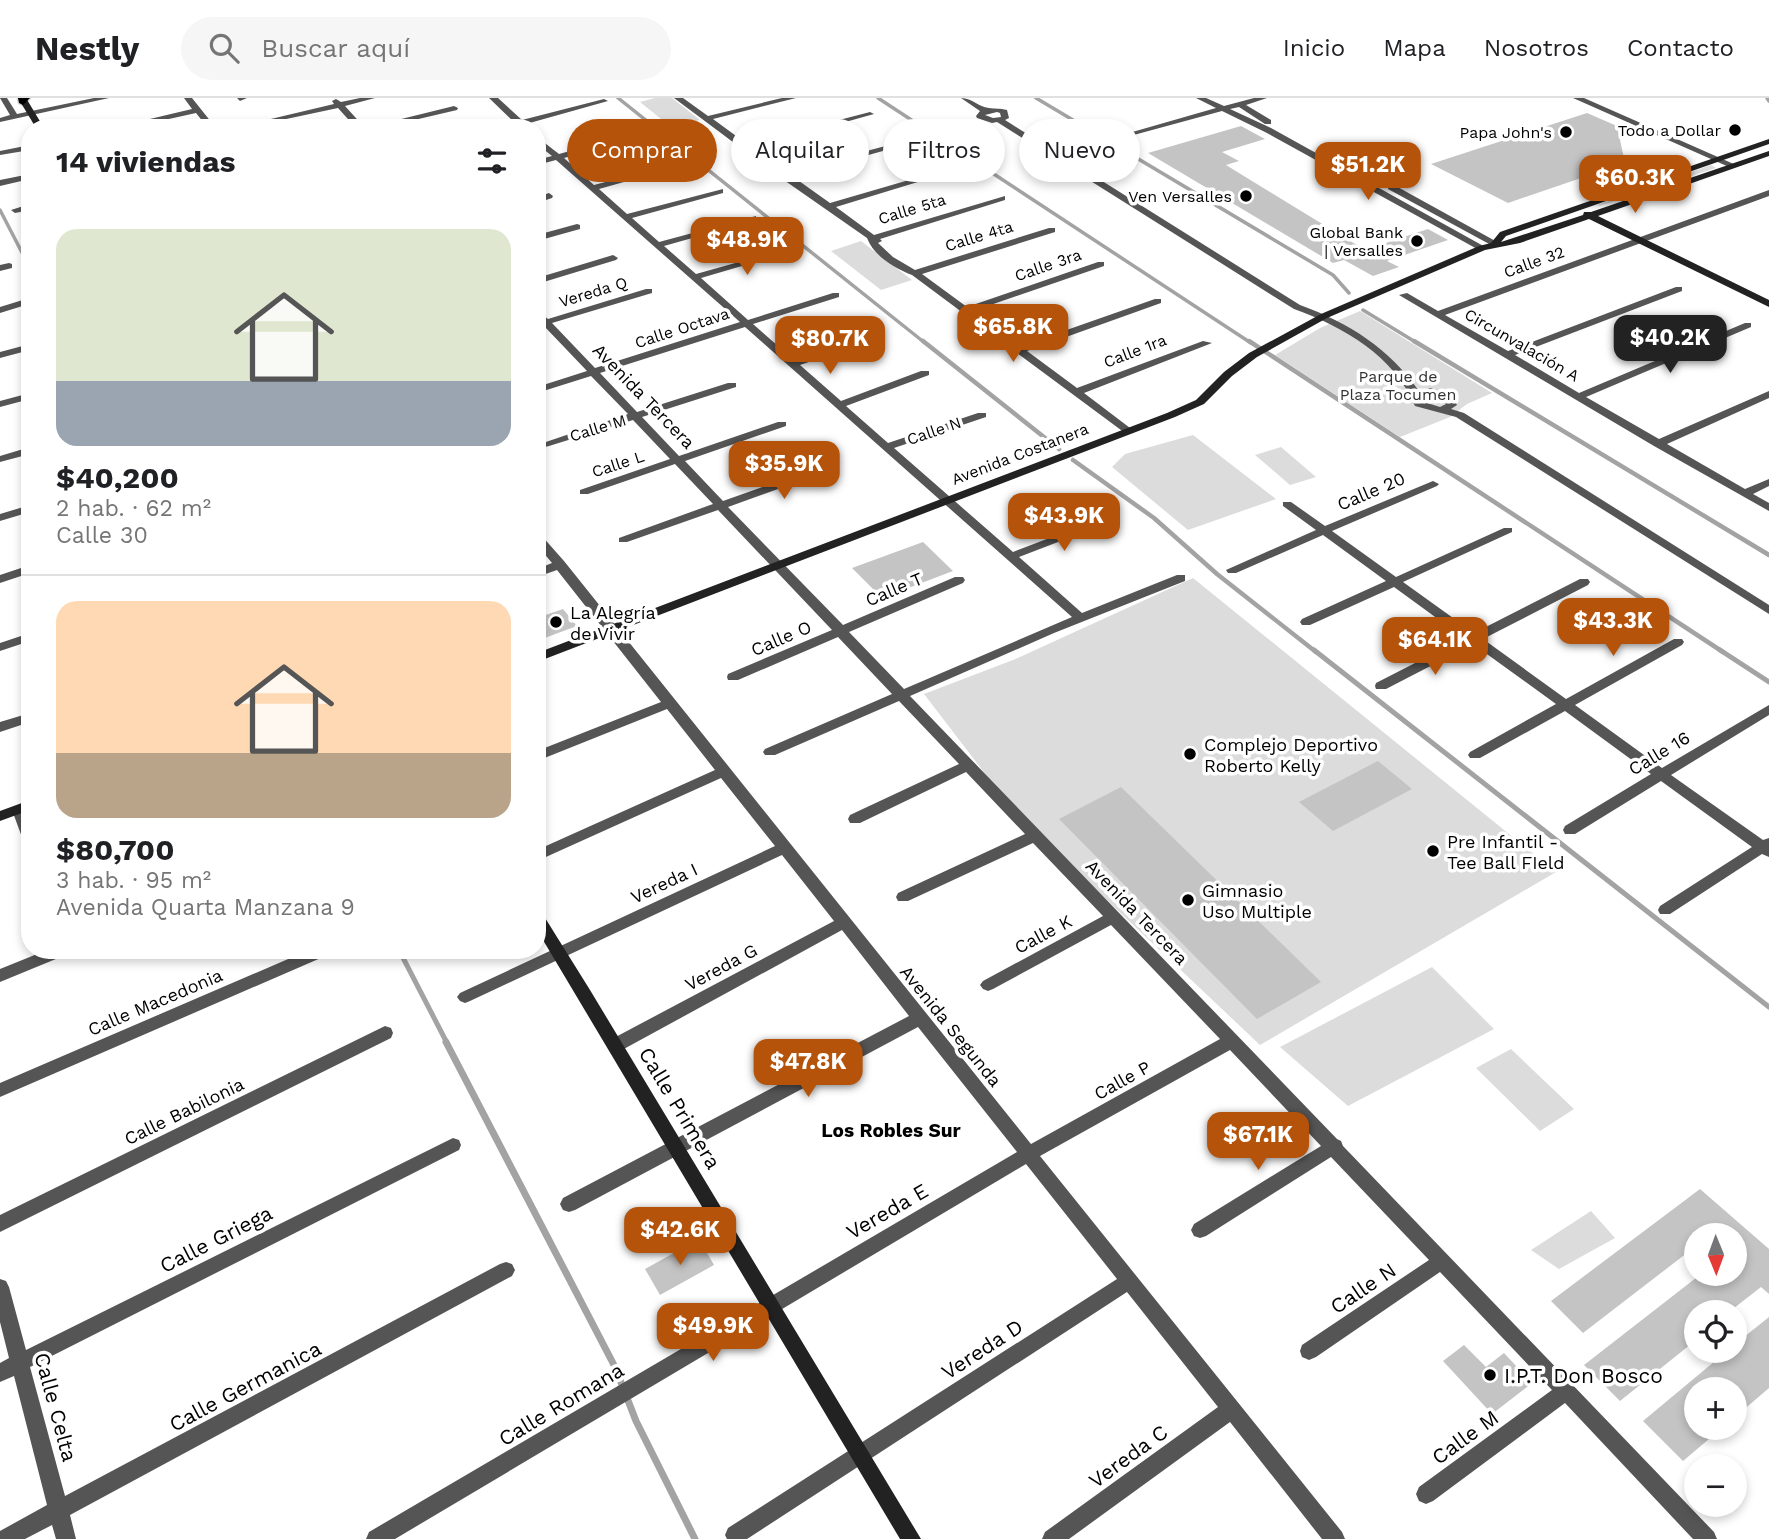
<!DOCTYPE html>
<html lang="es">
<meta charset="utf-8">
<style>
body{margin:0;font-family:"Work Sans",sans-serif;background:#f6f6f6;color:#202124;height:100vh;display:flex;flex-direction:column;font-size:26px;white-space:nowrap}
*{box-sizing:border-box;margin:0}
p{font-size:23px;color:#757577}
.icon{flex:none;width:38px;height:38px;fill:none;stroke:currentColor;stroke-width:2;stroke-linecap:round;stroke-linejoin:round}
.map{position:relative;flex:1;overflow:hidden}
.details{position:absolute;left:21px;top:21px;width:525px;height:840px;display:flex;flex-direction:column;background:#fff;border-radius:28px;box-shadow:0 4px 10px #0003}
.details>*{flex:none}
.hud{position:absolute;left:567px;top:21px;width:665px;height:63px;display:flex;gap:14px}
.needle{width:46px;rotate:179deg}
.fabs{position:absolute;left:1684px;top:1125px;display:grid;gap:14px}
.fabs a{display:grid;place-items:center;width:63px;height:63px;border-radius:50%;background:#fff;box-shadow:0 4px 10px #0003;font-size:35px}
.price{position:absolute;translate:-50% -60px;padding:0 16px;border-radius:14px;background:#b45309;color:#fff;font-size:23px;line-height:46px;filter:drop-shadow(0 2px 4px #0008)}
.price::after{content:'';position:absolute;left:50%;top:42px;width:21px;height:16px;margin-left:-10px;background:inherit;clip-path:polygon(0 0,100% 0,50% 100%)}
.price.current{background:#222;color:#fff}
ul{padding:0;list-style:none}
li{display:grid;align-content:center;gap:14px;height:371px;padding:0 35px}
li+li{border-top:2px solid #e0e0e0}
li span{display:grid;place-items:center;height:217px;border-radius:21px;color:#555}
li>.icon{margin-inline-start:auto}
span .icon{width:126px;height:126px;fill:#fffc;stroke-width:1}
li b{font-size:30px}
h2{display:flex;justify-content:space-between;align-items:center;height:84px;padding:0 35px;font-size:30px}
.pill{padding:0 24px;border-radius:32px;background:#fff;box-shadow:0 4px 10px #0003;font-size:24px;line-height:63px}
.pill.current{background:#b45309;color:#fff}
header{display:flex;align-items:center;gap:42px;box-sizing:border-box;height:98px;padding:0 35px;background:#fff;border-bottom:2px solid #e0e0e0}
header strong{font-size:33px}
nav{display:flex;gap:38px;margin-inline-start:auto;font-size:24px}
.search{width:490px;height:63px;background:#f6f6f6;display:flex;align-items:center;gap:18px;box-sizing:border-box;padding:0 24px;border-radius:38px;color:#757577;font-size:26px}
.map>svg:first-child{display:block}
</style>
<header>
<strong>Nestly</strong>
<div class="search"><svg class="icon" aria-label="search" viewBox="0 0 24 24"><circle cx="10" cy="10" r="6"/><path d="M15 15l6 6"/></svg>Buscar aquí</div>
<nav><a>Inicio</a><a>Mapa</a><a>Nosotros</a><a>Contacto</a></nav>
</header>
<div class="map">
<svg width="1769" height="1441" viewBox="0 0 1769 1441">
<rect width="100%" height="100%" fill="#fff"/>
<path fill="#dcdcdc" d="M 655,0 L 672,0 L 700,22 L 671,29 L 640,4 Z
M 1711,67 L 1716,70 L 1599,108 L 1598,107 Z
M 861,143 L 912,182 L 881,192 L 831,153 Z
M 1360,213 L 1492,295 L 1467,306 L 1450,319 L 1400,339 L 1275,257 L 1320,230 Z
M 1193,337 L 1276,401 L 1188,432 L 1112,369 L 1125,356 Z
M 1281,349 L 1316,379 L 1290,387 L 1255,357 Z
M 1193,480 L 1556,774 L 1260,947 L 1016,716 L 924,596 L 1013,562 Z
M 1432,869 L 1494,931 L 1348,1008 L 1280,949 Z
M 1511,951 L 1574,1011 L 1540,1033 L 1476,970 Z
M 1591,1113 L 1615,1140 L 1559,1171 L 1531,1152 Z"/>
<g fill="none" stroke-linecap="round" stroke-linejoin="round">
<path stroke="#a3a3a3" stroke-width="3.5" d="M 618,0 L 925,245
M 878,0 L 1251,245
M 1036,0 L 1333,177 L 1349,195
M 1767,0 L 1769,3
M 0,112 L 30,170
M 1363,212 L 1417,245"/>
<path stroke="#a3a3a3" stroke-width="4.5" d="M 923,243 L 1059,351
M 1249,243 L 1723,554
M 1414,243 L 1769,457
M 1073,362 L 1154,420 L 1217,476 L 1316,554"/>
<path stroke="#a3a3a3" stroke-width="5" d="M 1314,552 L 1769,909
M 1720,552 L 1769,584
M 399,852 L 447,945"/>
<path stroke="#a3a3a3" stroke-width="7" d="M 446,944 L 615,1269 L 636,1323 L 695,1441"/>
</g>
<path fill="#c4c4c4" d="M 1587,15 L 1617,28 L 1625,65 L 1508,105 L 1431,66 Z
M 1241,28 L 1265,41 L 1222,54 L 1239,63 L 1226,67 L 1365,152 L 1428,131 L 1448,142 L 1387,163 L 1399,169 L 1373,178 L 1344,162 L 1333,165 L 1148,55 Z
M 923,444 L 953,473 L 882,500 L 852,470 Z
M 563,511 L 577,528 L 542,541 L 537,535 L 537,520 Z
M 1378,663 L 1412,691 L 1333,733 L 1299,704 Z
M 1121,689 L 1321,884 L 1257,921 L 1059,721 Z
M 1700,1091 L 1769,1151 L 1769,1196 L 1761,1189 L 1729,1214 L 1696,1214 L 1696,1242 L 1620,1303 L 1584,1267 L 1701,1176 L 1734,1176 L 1734,1138 L 1696,1138 L 1696,1148 L 1583,1235 L 1551,1203 Z
M 699,1141 L 714,1167 L 660,1197 L 645,1171 Z
M 1769,1219 L 1769,1290 L 1734,1320 L 1734,1292 L 1696,1292 L 1696,1330 L 1722,1330 L 1683,1363 L 1643,1323 L 1727,1253 L 1734,1253 L 1734,1247 Z
M 1464,1247 L 1486,1269 L 1504,1255 L 1532,1285 L 1492,1316 L 1443,1263 Z"/>
<g fill="none" stroke-linecap="round" stroke-linejoin="round">
<defs>
<path id="highway" d="M 18,0 L 30,0 L 23,7 L 19,5 Z"/>
</defs>
<use href="#highway" stroke="#dbdbdb" stroke-width="3"/>
<path fill="#555" fill-rule="evenodd" d="M 0,0 L 7,0 L 17,16 L 94,0 L 109,0 L 0,24 L 0,20 L 10,17 Z
M 184,0 L 192,0 L 216,30 L 208,30 L 196,15 L 128,30 L 112,30 L 192,11 Z
M 237,0 L 247,0 L 240,3 Z
M 360,0 L 375,0 L 345,8 L 365,30 L 356,30 L 338,10 L 258,27 L 254,25 L 334,6 L 332,3 L 336,1 L 341,4 Z
M 489,0 L 498,0 L 522,22 L 604,1 L 608,3 L 526,26 L 528,30 L 498,30 L 514,24 Z
M 674,0 L 683,0 L 708,18 L 782,0 L 796,0 L 713,21 L 747,46 L 870,14 L 874,16 L 752,50 L 787,74 L 912,41 L 912,45 L 792,78 L 830,105 L 957,68 L 957,72 L 836,109 L 874,137 L 1005,98 L 1005,102 L 880,141 L 882,143 L 878,145 L 893,159 L 915,172 L 1049,130 L 1055,130 L 1055,134 L 922,176 L 967,209 L 1098,164 L 1104,164 L 1104,168 L 973,213 L 1021,248 L 1155,201 L 1161,201 L 1161,205 L 1027,253 L 1077,290 L 1203,243 L 1212,245 L 1084,295 L 1134,333 L 1133,335 L 1125,335 L 912,177 C 894,170 874,158 867,140 L 781,80 Z
M 961,0 C 973,0 978,9 989,10 C 995,11 1000,10 1007,12 L 1009,20 L 1005,22 L 1300,207 C 1349,225 1389,250 1419,293 L 1431,290 L 1451,296 L 1457,307 L 1451,311 L 1464,315 L 1769,507 L 1769,516 L 1456,319 L 1415,308 C 1394,258 1344,229 1294,211 L 997,24 L 992,25 L 977,20 L 976,18 L 980,13 ZM 997,14 L 1000,15 L 1001,19 L 993,20 L 985,17 ZM 1431,296 L 1443,300 L 1446,306 L 1440,309 L 1424,304 L 1423,299 Z
M 1196,0 L 1206,0 L 1224,8 L 1254,0 L 1267,0 L 1246,7 L 1271,22 L 1271,26 L 1265,26 L 1239,9 L 1230,11 L 1271,30 L 1487,150 L 1479,152 L 1265,34 L 1222,13 L 1119,41 L 1115,39 L 1216,10 Z
M 1573,0 L 1584,0 L 1736,67 L 1729,69 Z
M 454,8 L 458,10 L 457,12 L 380,30 L 365,30 Z
M 643,33 L 650,35 L 564,60 L 594,87 L 688,62 L 688,66 L 599,91 L 627,116 L 723,91 L 723,95 L 632,120 L 659,144 L 756,118 L 756,122 L 664,148 L 696,176 L 793,149 L 793,153 L 701,180 L 748,222 L 833,195 L 839,195 L 839,199 L 753,226 L 794,262 L 871,237 L 877,237 L 877,241 L 800,267 L 841,303 L 921,273 L 929,273 L 929,277 L 846,308 L 888,345 L 978,315 L 986,315 L 986,319 L 894,350 L 1013,454 L 1102,420 L 1110,420 L 1110,424 L 1019,459 L 1082,515 L 1177,477 L 1185,477 L 1185,483 L 1054,535 L 910,598 L 1337,1041 L 1341,1043 L 1343,1048 L 1714,1434 L 1717,1441 L 1693,1441 L 1565,1305 L 1433,1403 L 1426,1406 L 1419,1403 L 1416,1396 L 1419,1389 L 1552,1292 L 1440,1174 L 1316,1259 L 1309,1262 L 1302,1259 L 1300,1253 L 1302,1247 L 1429,1162 L 1331,1059 L 1206,1138 L 1200,1140 L 1194,1138 L 1191,1132 L 1194,1126 L 1321,1048 L 1230,952 L 1040,1058 L 1342,1434 L 1345,1441 L 1322,1441 L 1230,1324 L 1069,1441 L 1042,1441 L 1045,1434 L 1218,1309 L 1127,1194 L 747,1441 L 727,1441 L 725,1437 L 728,1430 L 1117,1181 L 1026,1066 L 395,1441 L 366,1441 L 369,1434 L 1017,1054 L 918,929 L 575,1112 L 569,1114 L 563,1112 L 560,1106 L 563,1100 L 909,918 L 842,832 L 622,952 L 616,954 L 610,952 L 608,947 L 610,942 L 834,823 L 782,757 L 470,903 L 465,905 L 460,903 L 457,899 L 460,895 L 775,748 L 721,680 L 537,763 L 537,752 L 715,672 L 667,611 L 537,663 L 537,653 L 661,604 L 557,472 L 537,479 L 537,471 L 552,465 L 537,447 L 537,436 L 541,437 L 564,463 L 1031,1046 L 1220,941 L 1111,827 L 993,891 L 988,893 L 983,891 L 980,887 L 983,883 L 1103,818 L 1033,745 L 908,803 L 898,803 L 896,799 L 898,795 L 1025,736 L 966,674 L 860,725 L 850,725 L 848,721 L 850,717 L 959,666 L 899,603 L 775,657 L 765,657 L 763,654 L 765,651 L 892,596 L 838,539 L 738,582 L 728,582 L 727,579 L 728,576 L 832,532 L 718,412 L 627,444 L 619,444 L 619,440 L 713,406 L 675,366 L 588,396 L 580,396 L 580,392 L 670,361 L 633,322 L 549,348 L 545,349 L 540,346 L 628,316 L 591,278 L 537,295 L 537,289 L 587,273 L 544,228 L 537,228 L 539,223 L 537,212 L 548,221 L 646,191 L 652,191 L 652,195 L 552,225 L 595,270 L 740,224 L 556,62 L 537,67 L 537,62 L 552,58 L 537,46 L 537,39 L 559,56 ZM 745,229 L 1072,519 L 904,591 L 849,534 L 963,485 L 965,482 L 963,479 L 955,479 L 843,527 L 728,409 L 839,369 L 839,365 L 831,365 L 723,403 L 685,363 L 786,328 L 786,324 L 778,324 L 679,358 L 642,319 L 736,289 L 736,285 L 728,285 L 637,314 L 600,275 Z
M 30,47 L 30,52 L 0,57 L 0,53 Z
M 30,76 L 30,81 L 0,88 L 0,82 Z
M 1388,87 L 1394,87 L 1499,145 L 1491,147 L 1388,91 Z
M 1769,92 L 1769,98 L 1445,217 L 1508,253 L 1676,189 L 1682,189 L 1682,193 L 1515,257 L 1579,295 L 1745,225 L 1751,225 L 1751,229 L 1586,299 L 1659,341 L 1769,293 L 1769,300 L 1667,346 L 1745,391 L 1769,381 L 1769,388 L 1753,396 L 1769,405 L 1769,413 L 1654,348 L 1399,197 L 1407,195 L 1438,213 Z
M 549,95 L 553,98 L 552,100 L 537,105 L 537,99 Z
M 30,106 L 30,112 L 15,115 L 11,112 Z
M 577,126 L 580,127 L 580,131 L 537,143 L 537,137 Z
M 613,157 L 618,160 L 616,162 L 537,186 L 537,180 Z
M 9,165 L 12,166 L 12,170 L 0,173 L 0,167 Z
M 26,201 L 29,202 L 29,206 L 0,215 L 0,209 Z
M 30,246 L 30,252 L 0,260 L 0,254 Z
M 30,295 L 30,301 L 0,309 L 0,303 Z
M 30,349 L 30,356 L 0,364 L 0,358 Z
M 1433,383 L 1439,386 L 1437,388 L 1332,433 L 1396,479 L 1504,430 L 1512,430 L 1512,434 L 1403,484 L 1474,535 L 1580,481 L 1588,481 L 1590,484 L 1588,487 L 1483,541 L 1566,601 L 1674,541 L 1682,541 L 1684,544 L 1682,547 L 1575,607 L 1662,670 L 1769,607 L 1769,617 L 1671,677 L 1763,742 L 1769,740 L 1769,759 L 1762,756 L 1670,816 L 1660,816 L 1658,812 L 1660,808 L 1752,749 L 1661,683 L 1575,736 L 1565,736 L 1563,732 L 1565,728 L 1651,676 L 1565,613 L 1480,660 L 1470,660 L 1468,657 L 1470,654 L 1556,606 L 1473,546 L 1386,591 L 1376,591 L 1375,588 L 1376,585 L 1464,540 L 1394,489 L 1310,527 L 1302,527 L 1300,524 L 1302,521 L 1386,483 L 1323,437 L 1236,475 L 1228,475 L 1226,472 L 1316,432 L 1283,408 L 1283,404 L 1291,404 L 1325,428 Z
M 30,407 L 30,414 L 0,423 L 0,416 Z
M 30,467 L 30,475 L 0,485 L 0,477 Z
M 30,535 L 30,543 L 0,553 L 0,545 Z
M 30,615 L 30,624 L 0,634 L 0,624 Z
M 19,707 L 24,708 L 30,722 L 30,747 L 23,742 L 12,712 Z
M 47,852 L 70,852 L 68,856 L 0,884 L 0,871 Z
M 309,852 L 332,852 L 330,856 L 0,999 L 0,985 Z
M 385,928 L 391,930 L 393,935 L 391,940 L 0,1134 L 0,1117 Z
M 453,1040 L 459,1042 L 461,1047 L 459,1052 L 30,1269 L 65,1398 L 500,1166 L 506,1164 L 512,1166 L 515,1172 L 512,1178 L 70,1417 L 76,1441 L 56,1441 L 52,1427 L 25,1441 L 0,1441 L 0,1433 L 47,1407 L 14,1278 L 0,1284 L 0,1265 L 9,1260 L 0,1224 L 0,1181 L 6,1183 L 9,1189 L 26,1252 Z"/>
<path fill="#222" fill-rule="evenodd" d="M 18,0 L 26,0 L 44,30 L 36,30 Z
M 1769,41 L 1769,46 L 1506,138 L 1501,144 L 1583,117 L 1584,114 L 1591,114 L 1769,53 L 1769,58 L 1598,118 L 1769,202 L 1769,209 L 1589,121 L 1520,145 L 1485,152 L 1327,220 L 1257,259 L 1232,278 L 1204,306 L 1175,319 L 537,564 L 537,555 L 1167,315 L 1196,302 L 1224,274 L 1249,255 L 1321,216 L 1479,148 L 1491,145 L 1500,134 Z
M 30,702 L 30,712 L 0,723 L 0,713 Z
M 537,813 L 542,815 L 590,892 L 921,1441 L 900,1441 L 537,832 Z"/>
<use href="#highway" fill="#000" fill-rule="evenodd"/>
</g>
<g fill="#000" stroke="#fff" stroke-width="2.5">
<circle cx="1735" cy="32" r="7"/>
<circle cx="1566" cy="34" r="7"/>
<circle cx="1246" cy="98" r="7"/>
<circle cx="1417" cy="143" r="7"/>
<circle cx="556" cy="524" r="7"/>
<circle cx="1190" cy="656" r="7"/>
<circle cx="1433" cy="753" r="7"/>
<circle cx="1188" cy="802" r="7"/>
<circle cx="1490" cy="1277" r="7"/>
</g>
<g text-anchor="middle" dominant-baseline="central" stroke-width="7" stroke-linejoin="round" paint-order="stroke">
<g font-size="16" fill="#000" stroke="#fff" text-anchor="end">
<text x="1721" y="32">Todo a Dollar</text>
<text x="1552" y="34">Papa John's</text>
<text x="1232" y="98">Ven Versalles</text>
<text x="1403" y="134">Global Bank<tspan x="1403" dy="18">| Versalles</tspan></text>
</g>
<g font-size="16" fill="#000" stroke="#fff">
<text transform="translate(912 111) rotate(-17)">Calle 5ta</text>
<text transform="translate(979 138) rotate(-17)">Calle 4ta</text>
<text transform="translate(1534 164) rotate(-20)">Calle 32</text>
<text transform="translate(1048 167) rotate(-19)">Calle 3ra</text>
<text transform="translate(593 194) rotate(-17)">Vereda Q</text>
<text transform="translate(682 230) rotate(-18)">Calle Octava</text>
<text transform="translate(1522 247) rotate(30)">Circunvalación A</text>
<text transform="translate(1135 253) rotate(-21)">Calle 1ra</text>
<text transform="translate(598 330) rotate(-17)">Calle M</text>
<text transform="translate(934 333) rotate(-19)">Calle N</text>
<text transform="translate(1020 356) rotate(-21)">Avenida Costanera</text>
<text transform="translate(618 366) rotate(-18)">Calle L</text>
</g>
<g font-size="16" fill="#333" stroke="#fff">
<text x="1398" y="278">Parque de<tspan x="1398" dy="18">Plaza Tocumen</tspan></text>
</g>
<g font-size="18" fill="#000" stroke="#fff">
<text transform="translate(644 298) rotate(46)">Avenida Tercera</text>
<text transform="translate(1371 393) rotate(-23)">Calle 20</text>
<text transform="translate(894 491) rotate(-23)">Calle T</text>
<text transform="translate(781 540) rotate(-23)">Calle O</text>
<text transform="translate(1659 655) rotate(-31)">Calle 16</text>
<text transform="translate(664 785) rotate(-25)">Vereda I</text>
<text transform="translate(1137 814) rotate(46)">Avenida Tercera</text>
<text transform="translate(1043 836) rotate(-28)">Calle K</text>
<text transform="translate(721 869) rotate(-28)">Vereda G</text>
<text transform="translate(155 904) rotate(-23)">Calle Macedonia</text>
<text transform="translate(951 928) rotate(51)">Avenida Segunda</text>
<text transform="translate(1122 982) rotate(-29)">Calle P</text>
<text transform="translate(184 1013) rotate(-26)">Calle Babilonia</text>
</g>
<g font-size="18" fill="#000" stroke="#fff" text-anchor="start">
<text x="570" y="514">La Alegría<tspan x="570" dy="21">de Vivir</tspan></text>
<text x="1204" y="646">Complejo Deportivo<tspan x="1204" dy="21">Roberto Kelly</tspan></text>
<text x="1447" y="743">Pre Infantil -<tspan x="1447" dy="21">Tee Ball FIeld</tspan></text>
<text x="1202" y="792">Gimnasio<tspan x="1202" dy="21">Uso Multiple</tspan></text>
</g>
<g font-size="19" font-weight="bold" fill="#000" stroke="#fff">
<text x="891" y="1032">Los Robles Sur</text>
</g>
<g font-size="21" fill="#000" stroke="#fff">
<text transform="translate(680 1010) rotate(59)">Calle Primera</text>
<text transform="translate(887 1113) rotate(-30)">Vereda E</text>
<text transform="translate(216 1141) rotate(-27)">Calle Griega</text>
<text transform="translate(1363 1190) rotate(-34)">Calle N</text>
<text transform="translate(982 1251) rotate(-33)">Vereda D</text>
<text transform="translate(245 1288) rotate(-28)">Calle Germanica</text>
<text transform="translate(561 1306) rotate(-31)">Calle Romana</text>
<text transform="translate(56 1309) rotate(75)">Calle Celta</text>
<text transform="translate(1465 1339) rotate(-36)">Calle M</text>
<text transform="translate(1128 1358) rotate(-36)">Vereda C</text>
</g>
<g font-size="21" fill="#000" stroke="#fff" text-anchor="start">
<text x="1504" y="1277">I.P.T. Don Bosco</text>
</g>
</g>
</svg>
<div class="fabs">
<a><svg class="needle" viewBox="-14 -14 28 28"><path d="M0-13l5 13h-10z" fill="#e53935"/><path d="M0 13l5-13h-10z" fill="#757577"/></svg></a>
<a><svg class="icon" aria-label="locate" viewBox="0 0 24 24"><circle cx="12" cy="12" r="6"/><path d="M12 2v4M12 18v4M2 12h4M18 12h4"/></svg></a>
<a>+</a>
<a>−</a>
</div>
<b class="price" style="left:1368px;top:104px">$51.2K</b>
<b class="price" style="left:1635px;top:117px">$60.3K</b>
<b class="price" style="left:747px;top:179px">$48.9K</b>
<b class="price" style="left:1013px;top:266px">$65.8K</b>
<b class="price current" style="left:1670px;top:277px">$40.2K</b>
<b class="price" style="left:830px;top:278px">$80.7K</b>
<b class="price" style="left:784px;top:403px">$35.9K</b>
<b class="price" style="left:1064px;top:455px">$43.9K</b>
<b class="price" style="left:1613px;top:560px">$43.3K</b>
<b class="price" style="left:1435px;top:579px">$64.1K</b>
<b class="price" style="left:808px;top:1001px">$47.8K</b>
<b class="price" style="left:1258px;top:1074px">$67.1K</b>
<b class="price" style="left:680px;top:1169px">$42.6K</b>
<b class="price" style="left:713px;top:1265px">$49.9K</b>
<div class="hud">
<a class="pill current">Comprar</a>
<a class="pill">Alquilar</a>
<a class="pill">Filtros</a>
<a class="pill">Nuevo</a>
</div>
<section class="details">
<h2>14 viviendas<svg class="icon" aria-label="filters" viewBox="0 0 24 24"><path d="M4 7h16M4 17h16"/><circle cx="9" cy="7" r="2"/><circle cx="15" cy="17" r="2"/></svg></h2>
<ul>
<li><span style="background:linear-gradient(#dfe7d0 70%,#9aa5b1 0)"><svg class="icon" aria-label="home" viewBox="0 0 24 24"><path d="M3 11l9-7 9 7M6 9v11h12V9"/></svg></span><div><b>$40,200</b><p>2 hab. · 62 m²</p><p>Calle 30</p></div></li>
<li><span style="background:linear-gradient(#ffd9b3 70%,#b9a48a 0)"><svg class="icon" aria-label="home" viewBox="0 0 24 24"><path d="M3 11l9-7 9 7M6 9v11h12V9"/></svg></span><div><b>$80,700</b><p>3 hab. · 95 m²</p><p>Avenida Quarta Manzana 9</p></div></li>
</ul>
</section>
</div>
